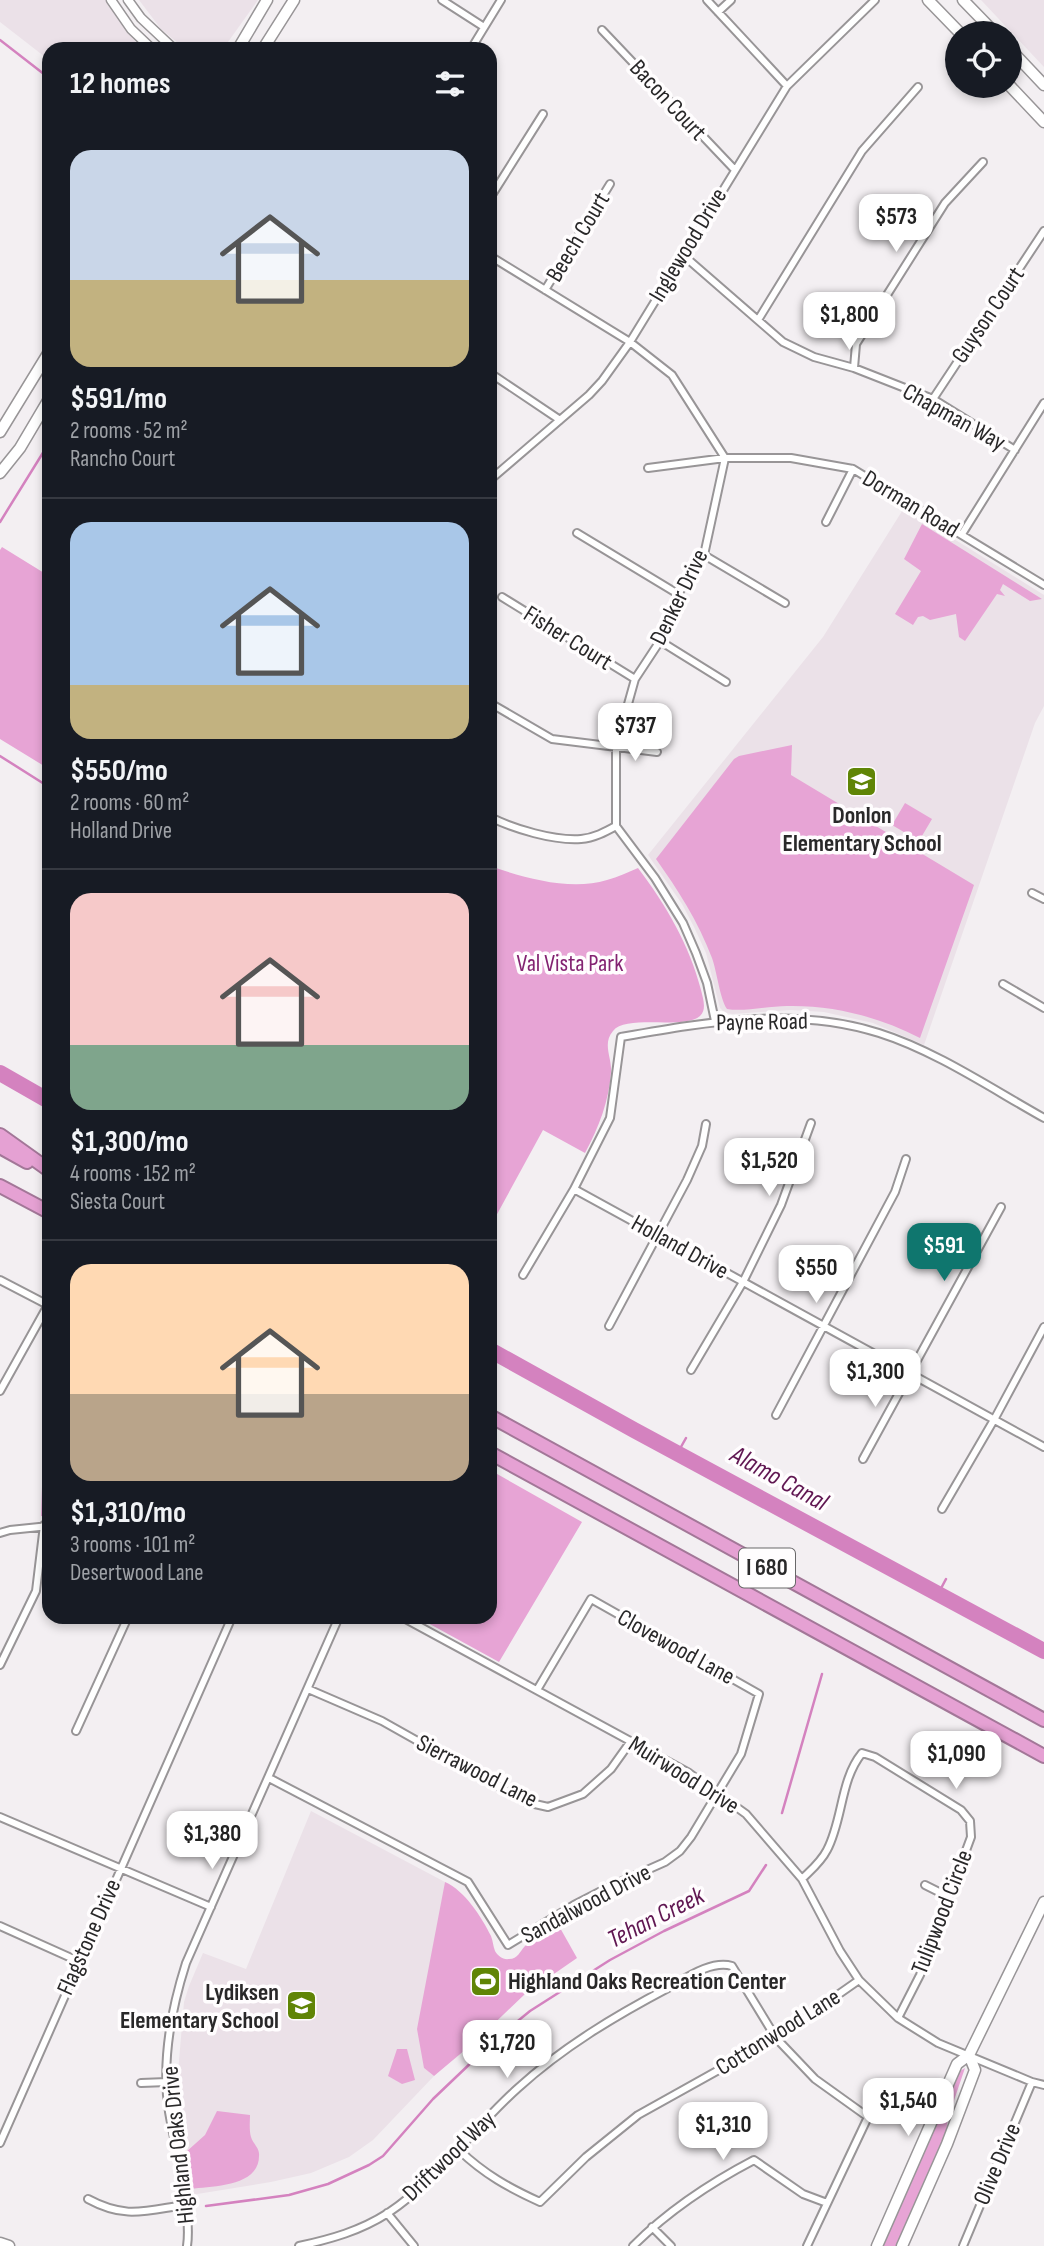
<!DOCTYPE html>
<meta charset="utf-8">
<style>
body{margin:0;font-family:"Sofia Sans Condensed",sans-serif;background:#20242c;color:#f1f3f6;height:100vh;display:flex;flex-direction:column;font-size:26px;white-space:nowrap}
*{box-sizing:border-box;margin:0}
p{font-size:23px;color:#9ea1a6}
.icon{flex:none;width:38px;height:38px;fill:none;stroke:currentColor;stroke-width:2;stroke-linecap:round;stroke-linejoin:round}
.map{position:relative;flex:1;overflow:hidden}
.sheet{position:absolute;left:42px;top:42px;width:455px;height:1582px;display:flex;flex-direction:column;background:#171b24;border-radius:21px;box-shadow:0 4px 10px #0003}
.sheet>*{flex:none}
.buttons{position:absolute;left:945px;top:21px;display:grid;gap:14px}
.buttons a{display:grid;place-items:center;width:77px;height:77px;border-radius:50%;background:#171b24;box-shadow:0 4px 10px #0003;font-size:35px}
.price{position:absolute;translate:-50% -60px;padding:0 16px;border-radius:14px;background:#fff;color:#222;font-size:23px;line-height:46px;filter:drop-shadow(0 2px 4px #0008)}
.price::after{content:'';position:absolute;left:50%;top:42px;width:21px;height:16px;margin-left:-10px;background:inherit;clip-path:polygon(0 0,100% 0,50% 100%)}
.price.current{background:#0f766e;color:#fff}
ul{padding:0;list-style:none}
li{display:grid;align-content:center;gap:14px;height:371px;padding:0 28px}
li+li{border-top:2px solid #363941}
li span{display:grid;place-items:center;height:217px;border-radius:21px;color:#555}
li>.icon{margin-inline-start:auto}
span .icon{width:126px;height:126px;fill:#fffc;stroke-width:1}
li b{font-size:30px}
h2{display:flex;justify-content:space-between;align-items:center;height:84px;padding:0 28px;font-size:30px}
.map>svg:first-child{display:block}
</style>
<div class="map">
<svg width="1044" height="2246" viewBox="0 0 1044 2246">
<rect width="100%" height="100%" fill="#f3eff2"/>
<path fill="#ebe1e8" d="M 0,0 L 106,0 L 127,32 L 142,49 L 49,49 L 49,60 L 0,22 Z
M 139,0 L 258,0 L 223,49 L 185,49 L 161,29 Z
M 981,0 L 1044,0 L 1044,67 L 1012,33 Z
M 904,508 L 1044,595 L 1044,706 L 1035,723 L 924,1045 L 873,1023 L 824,1012 L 791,1010 L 733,1014 L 725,1013 L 720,1008 L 706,953 L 694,927 L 682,904 L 648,855 L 823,637 Z
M 311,1811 L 445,1882 L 424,2068 L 434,2076 L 373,2140 L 349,2157 L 311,2173 L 271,2182 L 191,2195 L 177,2084 L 184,2002 L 189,1986 L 203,1953 L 246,1969 Z"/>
<path fill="#e7a4d5" d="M 922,524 L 1042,599 L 1030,601 L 1003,584 L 1000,590 L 1005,596 L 997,594 L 965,641 L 959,637 L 956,614 L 930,620 L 923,616 L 918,617 L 913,625 L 895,614 L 921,571 L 904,559 Z
M 2,547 L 49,576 L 49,769 L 0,739 L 0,550 Z
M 792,745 L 791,775 L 974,885 L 920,1038 C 879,1017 834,1005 787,1006 C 769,1006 743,1012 727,1009 C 720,999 717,972 712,958 C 698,921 678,890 656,859 L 734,759 L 739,756 Z
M 905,803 L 932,819 L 919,841 L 892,825 Z
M 490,866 C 525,878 570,891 607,880 C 618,877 628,872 638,868 C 666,905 689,944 701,990 C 703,998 707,1010 700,1016 C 684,1030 626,1014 613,1031 C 602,1044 612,1057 611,1072 C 609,1101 599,1127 585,1153 L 543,1130 L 490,1227 Z
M 49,1392 L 49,1517 L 41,1516 L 45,1399 Z
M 490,1470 L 582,1522 L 499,1662 L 417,1617 L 490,1617 Z
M 445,1882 C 465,1891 481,1916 491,1936 C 493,1941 493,1946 495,1951 C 498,1956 503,1960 509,1959 C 518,1959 520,1951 525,1946 C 534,1938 548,1932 559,1926 L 577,1958 L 525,1994 L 478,2039 L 434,2076 L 424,2068 L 417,2029 Z
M 397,2049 L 407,2049 L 415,2080 L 402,2084 L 388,2076 Z
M 965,2068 L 948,2118 L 945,2141 L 899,2246 L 881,2246 L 957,2073 Z
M 217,2111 L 250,2115 C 250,2121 249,2130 251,2137 C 253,2144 260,2148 259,2156 C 259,2187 212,2186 191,2189 L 186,2152 L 205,2135 Z"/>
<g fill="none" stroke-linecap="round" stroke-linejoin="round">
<path stroke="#d482bf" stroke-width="2.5" d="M 0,40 L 49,78
M 0,522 L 49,443
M 0,756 L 49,787
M 677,1454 L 686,1438
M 938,1594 L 946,1579
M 782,1813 L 822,1674
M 206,2206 L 289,2195 L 328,2184 L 369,2165 L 383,2156 L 433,2099 L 497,2038 L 530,2011 L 610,1960 L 664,1931 L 749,1891 L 766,1865"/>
<path stroke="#d482bf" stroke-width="16" d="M 0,1073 L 49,1101
M 490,1350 L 634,1430 L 1044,1651"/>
<defs>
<path id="minor" d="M 442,0 L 484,27
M 707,0 L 787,86
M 718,12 L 731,0
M 602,30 L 734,169
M 471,49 L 501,0
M 490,198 L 543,114
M 683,255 L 783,342 L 814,357 L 854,368 L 933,399 L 1015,450
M 490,256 L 630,342 L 672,375 L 725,458 L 704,555 L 678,594 L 660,641 L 635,679 L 616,747 L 616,826 L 655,878 L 683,923 L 696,953 L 707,983 L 715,1021
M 545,290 L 610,184
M 758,320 L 862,151 L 918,87
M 854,368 L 856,344 L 945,203 L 983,162
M 490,373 L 560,420
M 933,399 L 1044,231
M 648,468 L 725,458 L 791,458 L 853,469 L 1044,585
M 490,480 L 589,395 L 602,381 L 630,342 L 787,86 L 875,0
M 826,522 L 853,469
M 577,533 L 678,594
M 962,534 L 1044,403
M 704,555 L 785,603
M 502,597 L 635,679
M 660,641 L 726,682
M 490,703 L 552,739 L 657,752
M 490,817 C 514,829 554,841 581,839 C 594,838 605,832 616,826
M 1032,893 L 1044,899
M 1003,984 L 1044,1008
M 574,1189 L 1044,1447
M 523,1275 L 574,1189 L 610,1118 L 621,1037 C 706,1022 794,1006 879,1033 C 936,1051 992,1089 1044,1118
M 0,1280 L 48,1305 L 0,1391
M 609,1326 L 687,1180 L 702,1146 L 706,1124
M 691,1370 L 743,1282 L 781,1205 L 811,1123
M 776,1415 L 895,1192 L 906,1159
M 863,1459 L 1001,1207
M 942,1509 L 995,1418 L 1044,1327
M 0,1533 L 10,1530 L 49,1526
M 402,1617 L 689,1773 L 746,1814 L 802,1879 L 840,1951 L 859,1980 L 898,2018 L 938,2043 L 1032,2082 L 1044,2085
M 0,1665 L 36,1591 L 44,1525
M 308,1689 L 382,1721 L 526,1802 L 548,1807 L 583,1794 L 611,1769 L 631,1741
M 76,1731 L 128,1617
M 269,1778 L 468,1882 L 508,1945 L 574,1905 L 611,1886 L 665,1862 L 680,1851 L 691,1837 L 741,1754 L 759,1694 L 591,1599 L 537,1690
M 0,1817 L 211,1907
M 802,1879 C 811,1870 821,1862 827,1850 C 843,1820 840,1780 862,1753 L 875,1757 L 961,1810 L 970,1821 L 971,1837 L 920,1975 L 898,2018
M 925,1885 L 947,1896
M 0,1926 L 78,1961
M 141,2083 L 167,2082
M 0,2143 L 232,1617
M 459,2150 C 484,2174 509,2188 540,2202 L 586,2157 L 638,2115 L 776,2038 L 859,1980
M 88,2199 C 125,2219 144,2211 184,2205
M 387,2213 L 414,2246
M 652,2227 L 671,2246
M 187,2246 C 192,2213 175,2147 169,2112 C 161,2062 171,2010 186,1963 L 339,1617
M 299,2246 C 331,2239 360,2231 388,2213 C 439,2179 473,2128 518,2088 C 563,2047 615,2016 668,1988 C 686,1978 711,1960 732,1966 L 776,2038 L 815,2079 L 868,2117 L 807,2246
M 633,2246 C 668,2211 710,2183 754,2160 L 803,2194 L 827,2203
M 963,2246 L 1032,2082"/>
<path id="tertiary" d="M 111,0 L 131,29 L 152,49
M 128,0 L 141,18 L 174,49"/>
<path id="secondary" d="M 928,0 L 960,33
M 963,0 L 995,33
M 238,49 L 267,0
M 263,49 L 294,0
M 1010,49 L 1044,85
M 1010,86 L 1044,122
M 0,432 L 49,352
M 0,473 L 20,448 L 49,399
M 0,2243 L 9,2246
M 877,2246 L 957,2064 L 969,2055 L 1044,1902
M 902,2246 L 947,2144 L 975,2070 L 969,2055"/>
<path id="motorway" d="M 0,1135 L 49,1170
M 0,1147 L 27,1162
M 0,1186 L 49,1212
M 490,1416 L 1044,1720
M 490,1453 L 1044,1756"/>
</defs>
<use href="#minor" stroke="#989597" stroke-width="10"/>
<use href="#tertiary" stroke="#989597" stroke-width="11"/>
<use href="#secondary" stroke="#989597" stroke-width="13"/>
<use href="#motorway" stroke="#a37798" stroke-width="16"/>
<use href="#minor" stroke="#fff" stroke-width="6"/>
<use href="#tertiary" stroke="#fff" stroke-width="8"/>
<use href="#secondary" stroke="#fff" stroke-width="10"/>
<use href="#motorway" stroke="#e5a1d3" stroke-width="12"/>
</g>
<defs>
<symbol id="school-square" viewBox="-11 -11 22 22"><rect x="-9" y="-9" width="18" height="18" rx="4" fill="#608506" stroke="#fffdfe"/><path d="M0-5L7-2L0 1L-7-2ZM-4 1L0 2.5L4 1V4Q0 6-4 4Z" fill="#fff"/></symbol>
<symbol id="stadium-square" viewBox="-11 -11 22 22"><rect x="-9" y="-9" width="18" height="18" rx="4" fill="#608506" stroke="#fffdfe"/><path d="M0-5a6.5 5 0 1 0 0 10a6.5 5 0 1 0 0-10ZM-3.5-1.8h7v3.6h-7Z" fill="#fff"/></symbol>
</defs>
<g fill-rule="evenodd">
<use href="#school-square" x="844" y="764" width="35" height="35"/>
<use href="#stadium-square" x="468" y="1964" width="35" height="35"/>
<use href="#school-square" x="284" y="1988" width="35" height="35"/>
</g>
<g text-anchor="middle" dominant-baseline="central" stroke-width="7" stroke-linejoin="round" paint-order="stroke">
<rect fill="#fffdfe" stroke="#696869" stroke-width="2" x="739" y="1548.5" width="56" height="39" rx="5"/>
<g font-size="23" font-weight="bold" fill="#292829">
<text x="767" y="1568">I 680</text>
</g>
<g font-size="24" fill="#292829" stroke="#fffdfe">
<text transform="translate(668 100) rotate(47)">Bacon Court</text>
<text transform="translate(578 237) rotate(-59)">Beech Court</text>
<text transform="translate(688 245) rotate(-59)">Inglewood Drive</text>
<text transform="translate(988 315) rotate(-56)">Guyson Court</text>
<text transform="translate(954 417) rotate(29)">Chapman Way</text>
<text transform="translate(911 504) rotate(31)">Dorman Road</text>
<text transform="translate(679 597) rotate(-64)">Denker Drive</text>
<text transform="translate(568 638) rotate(32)">Fisher Court</text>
<text transform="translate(762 1022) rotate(-1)">Payne Road</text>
<text transform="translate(680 1247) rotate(29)">Holland Drive</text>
<text transform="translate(676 1647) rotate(29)">Clovewood Lane</text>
<text transform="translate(477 1771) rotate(27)">Sierrawood Lane</text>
<text transform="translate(684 1775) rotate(32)">Muirwood Drive</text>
<text transform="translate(586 1904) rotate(-28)">Sandalwood Drive</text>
<text transform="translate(942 1912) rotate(-69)">Tulipwood Circle</text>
<text transform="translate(89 1937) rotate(-66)">Flagstone Drive</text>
<text transform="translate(778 2032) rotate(-32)">Cottonwood Lane</text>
<text transform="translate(178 2145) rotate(-96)">Highland Oaks Drive</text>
<text transform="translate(449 2156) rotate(-44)">Driftwood Way</text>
<text transform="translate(997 2164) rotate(-67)">Olive Drive</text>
</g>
<g font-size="24" font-weight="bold" fill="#292829" stroke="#fffdfe">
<text x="862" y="815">Donlon<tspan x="862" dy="28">Elementary School</tspan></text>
<text x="508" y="1981" text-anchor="start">Highland Oaks Recreation Center</text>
<text x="279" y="1992" text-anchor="end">Lydiksen<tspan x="279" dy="28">Elementary School</tspan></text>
</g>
<g font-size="24" fill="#832371" stroke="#fffdfe">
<text x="570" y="963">Val Vista Park</text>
</g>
<g font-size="26" font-style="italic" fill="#601752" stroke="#fffdfe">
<text transform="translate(779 1479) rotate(29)">Alamo Canal</text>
<text transform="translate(656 1918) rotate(-27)">Tehan Creek</text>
</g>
</g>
</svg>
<div class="buttons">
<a><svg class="icon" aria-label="locate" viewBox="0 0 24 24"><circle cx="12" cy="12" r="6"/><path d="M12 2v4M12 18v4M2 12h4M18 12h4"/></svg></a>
</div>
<b class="price" style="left:896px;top:254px">$573</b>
<b class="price" style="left:849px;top:352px">$1,800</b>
<b class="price" style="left:635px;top:763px">$737</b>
<b class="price" style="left:769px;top:1198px">$1,520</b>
<b class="price current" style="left:944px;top:1283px">$591</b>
<b class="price" style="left:816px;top:1305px">$550</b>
<b class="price" style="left:875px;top:1409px">$1,300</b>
<b class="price" style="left:956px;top:1791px">$1,090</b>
<b class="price" style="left:212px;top:1871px">$1,380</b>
<b class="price" style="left:507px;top:2080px">$1,720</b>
<b class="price" style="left:908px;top:2138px">$1,540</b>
<b class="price" style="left:723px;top:2162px">$1,310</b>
<section class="sheet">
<h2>12 homes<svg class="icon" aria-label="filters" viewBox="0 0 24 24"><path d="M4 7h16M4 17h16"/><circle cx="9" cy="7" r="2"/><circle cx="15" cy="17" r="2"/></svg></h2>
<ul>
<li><span style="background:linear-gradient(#c9d6e8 60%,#c2b280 0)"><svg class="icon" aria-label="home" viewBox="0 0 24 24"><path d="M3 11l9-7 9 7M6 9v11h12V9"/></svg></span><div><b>$591/mo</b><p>2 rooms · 52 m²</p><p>Rancho Court</p></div></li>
<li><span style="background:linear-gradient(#a9c7e8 75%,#c2b280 0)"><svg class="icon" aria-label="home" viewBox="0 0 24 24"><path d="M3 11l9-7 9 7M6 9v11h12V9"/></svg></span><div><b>$550/mo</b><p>2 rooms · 60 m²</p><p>Holland Drive</p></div></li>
<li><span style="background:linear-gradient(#f6c9c9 70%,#7fa58c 0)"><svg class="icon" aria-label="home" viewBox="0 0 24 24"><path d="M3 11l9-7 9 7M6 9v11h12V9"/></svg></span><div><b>$1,300/mo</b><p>4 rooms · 152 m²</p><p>Siesta Court</p></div></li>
<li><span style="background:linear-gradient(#ffd9b3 60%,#b9a48a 0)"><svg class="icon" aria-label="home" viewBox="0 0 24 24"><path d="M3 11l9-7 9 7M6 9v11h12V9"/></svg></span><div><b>$1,310/mo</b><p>3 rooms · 101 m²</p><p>Desertwood Lane</p></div></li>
</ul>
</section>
</div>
